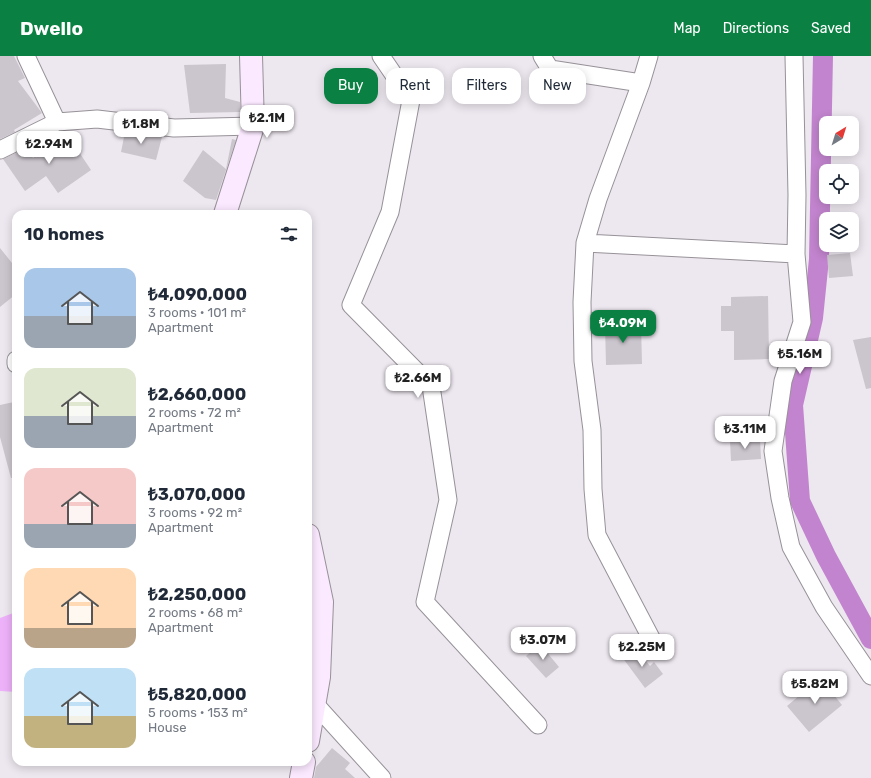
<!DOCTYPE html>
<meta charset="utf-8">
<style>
body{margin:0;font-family:Rubik,sans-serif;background:#f2f2f3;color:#1f2937;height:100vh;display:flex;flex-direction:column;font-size:15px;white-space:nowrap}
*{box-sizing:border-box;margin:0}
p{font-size:13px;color:#747a83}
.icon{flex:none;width:22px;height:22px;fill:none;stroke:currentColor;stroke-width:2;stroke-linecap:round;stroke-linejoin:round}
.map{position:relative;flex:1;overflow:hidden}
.panel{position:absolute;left:12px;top:154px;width:300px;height:556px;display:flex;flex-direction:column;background:#fff;border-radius:12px;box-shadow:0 2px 10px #0003}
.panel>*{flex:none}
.banner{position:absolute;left:324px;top:12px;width:380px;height:36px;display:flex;gap:8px}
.needle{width:26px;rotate:38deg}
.tools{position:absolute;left:819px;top:60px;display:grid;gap:8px}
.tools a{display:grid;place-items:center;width:40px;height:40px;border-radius:8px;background:#fff;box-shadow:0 2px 10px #0003;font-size:20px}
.price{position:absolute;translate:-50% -34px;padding:0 9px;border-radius:8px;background:#fff;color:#222;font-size:13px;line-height:26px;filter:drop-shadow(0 1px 2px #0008)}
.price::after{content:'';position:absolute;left:50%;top:24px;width:12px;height:9px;margin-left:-6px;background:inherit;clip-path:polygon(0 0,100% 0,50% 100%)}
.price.current{background:#0b8043;color:#fff}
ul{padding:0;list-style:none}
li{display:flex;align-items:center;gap:12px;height:100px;padding:0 12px}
li span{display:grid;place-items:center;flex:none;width:112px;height:80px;border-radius:12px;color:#555}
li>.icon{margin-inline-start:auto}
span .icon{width:48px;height:48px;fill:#fffc;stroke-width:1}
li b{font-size:17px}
h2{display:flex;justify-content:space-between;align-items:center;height:48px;padding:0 12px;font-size:17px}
.tag{padding:0 14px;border-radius:12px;background:#fff;box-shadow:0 2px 10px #0003;font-size:14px;line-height:36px}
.tag.current{background:#0b8043;color:#fff}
header{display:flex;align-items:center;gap:24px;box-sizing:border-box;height:56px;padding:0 20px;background:#0b8043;color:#fff}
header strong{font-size:19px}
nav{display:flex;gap:22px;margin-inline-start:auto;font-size:14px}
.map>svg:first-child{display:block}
</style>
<header>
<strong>Dwello</strong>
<nav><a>Map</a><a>Directions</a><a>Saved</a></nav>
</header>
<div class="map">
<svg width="871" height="722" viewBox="0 0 871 722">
<rect width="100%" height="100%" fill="#ede7ef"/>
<path fill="#edb1f9" d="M 16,556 L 16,636 L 0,635 L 0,562 Z"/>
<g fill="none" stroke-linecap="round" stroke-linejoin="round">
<path stroke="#c284ce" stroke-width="20" d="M 823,0 L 819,203 L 813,262 L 793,349 L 800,445 L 826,500 L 871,583"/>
</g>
<path fill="#cbc5cd" d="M 0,0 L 14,0 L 25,22 L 18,25 L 42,57 L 14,74 L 15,76 L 0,83 Z
M 226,8 L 225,42 L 240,46 L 240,56 L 190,57 L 184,9 Z
M 125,76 L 162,81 L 156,104 L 121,96 Z
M 67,78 L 91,114 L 58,137 L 46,120 L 25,135 L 3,103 L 26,92 L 33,102 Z
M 232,83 L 236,84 L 216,144 L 205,142 L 183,125 L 203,94 L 226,113 Z
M 0,192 L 16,212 L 16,238 L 0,251 Z
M 850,197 L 853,220 L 829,222 L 827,199 Z
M 768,240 L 769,303 L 734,304 L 734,275 L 721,275 L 721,250 L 731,250 L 731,241 Z
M 605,268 L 641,268 L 642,308 L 606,309 Z
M 871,281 L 871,332 L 866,333 L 853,284 Z
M 14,346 L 16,354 L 16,422 L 11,422 L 0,381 L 0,349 Z
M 760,383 L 761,403 L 731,405 L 730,384 Z
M 540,588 L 559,611 L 546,622 L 526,600 Z
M 635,591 L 650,610 L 654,606 L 663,618 L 645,632 L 622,601 Z
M 820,622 L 842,649 L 809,676 L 787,650 Z
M 332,692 L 350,707 L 345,713 L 355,722 L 314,722 L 316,711 Z"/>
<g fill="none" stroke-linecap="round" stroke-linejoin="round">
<defs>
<path id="street" d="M 26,0 L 57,66
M 381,0 L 411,44 L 390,156 L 351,249 L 431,330 L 448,444 L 425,546 L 538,669
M 542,0 L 550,13 L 641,27
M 649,0 L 641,27 L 598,143 L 585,187 L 582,246 L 583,305 L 592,374 L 593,433 L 597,479 L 651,582
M 794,0 L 797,139 L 796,198 L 802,266 L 783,325 L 773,395 L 780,442 L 791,491 L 824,551 L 871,620
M 0,94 L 57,66 L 97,63 L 174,72 L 253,70
M 585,187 L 796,198
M 16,304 L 16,308
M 315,648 L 382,722"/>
<path id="secondary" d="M 225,158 L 253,70 L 251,0
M 308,479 L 322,546 L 319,621 L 308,685
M 301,722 L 304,706"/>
</defs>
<use href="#street" stroke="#979198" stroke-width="19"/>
<use href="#secondary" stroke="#979198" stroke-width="24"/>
<use href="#street" stroke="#fff" stroke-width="17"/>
<use href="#secondary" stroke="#fbe9ff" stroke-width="22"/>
</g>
</svg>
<div class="tools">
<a><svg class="needle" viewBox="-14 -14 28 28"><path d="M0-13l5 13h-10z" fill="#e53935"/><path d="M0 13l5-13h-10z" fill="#747a83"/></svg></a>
<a><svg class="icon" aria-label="locate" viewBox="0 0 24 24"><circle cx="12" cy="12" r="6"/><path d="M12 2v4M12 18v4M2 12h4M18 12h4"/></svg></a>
<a><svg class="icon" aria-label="layers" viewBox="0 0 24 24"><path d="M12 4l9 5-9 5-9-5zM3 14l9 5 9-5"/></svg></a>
</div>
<b class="price" style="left:267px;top:83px">₺2.1M</b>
<b class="price" style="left:141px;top:89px">₺1.8M</b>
<b class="price" style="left:49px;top:109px">₺2.94M</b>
<b class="price current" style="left:623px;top:288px">₺4.09M</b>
<b class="price" style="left:800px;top:319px">₺5.16M</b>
<b class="price" style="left:418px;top:343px">₺2.66M</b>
<b class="price" style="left:745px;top:394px">₺3.11M</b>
<b class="price" style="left:543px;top:605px">₺3.07M</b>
<b class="price" style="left:642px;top:612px">₺2.25M</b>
<b class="price" style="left:815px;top:649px">₺5.82M</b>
<div class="banner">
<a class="tag current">Buy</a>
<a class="tag">Rent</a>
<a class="tag">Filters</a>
<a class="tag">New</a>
</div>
<section class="panel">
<h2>10 homes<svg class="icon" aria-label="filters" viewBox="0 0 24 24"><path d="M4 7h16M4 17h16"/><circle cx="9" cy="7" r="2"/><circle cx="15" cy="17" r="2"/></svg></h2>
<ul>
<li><span style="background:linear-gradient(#a9c7e8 60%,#9aa5b1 0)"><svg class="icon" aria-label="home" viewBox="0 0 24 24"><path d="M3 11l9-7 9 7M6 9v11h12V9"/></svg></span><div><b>₺4,090,000</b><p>3 rooms · 101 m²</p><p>Apartment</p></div></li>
<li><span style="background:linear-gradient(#dfe7d0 60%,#9aa5b1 0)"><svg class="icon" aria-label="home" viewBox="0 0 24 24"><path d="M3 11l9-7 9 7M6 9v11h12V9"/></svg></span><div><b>₺2,660,000</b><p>2 rooms · 72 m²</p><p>Apartment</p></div></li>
<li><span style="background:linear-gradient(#f6c9c9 70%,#9aa5b1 0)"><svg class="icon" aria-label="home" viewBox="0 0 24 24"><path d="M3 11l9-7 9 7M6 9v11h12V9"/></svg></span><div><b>₺3,070,000</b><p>3 rooms · 92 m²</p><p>Apartment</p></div></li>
<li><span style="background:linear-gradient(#ffd9b3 75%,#b9a48a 0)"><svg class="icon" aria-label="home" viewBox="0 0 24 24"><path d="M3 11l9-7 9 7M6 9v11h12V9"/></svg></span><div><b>₺2,250,000</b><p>2 rooms · 68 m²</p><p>Apartment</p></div></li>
<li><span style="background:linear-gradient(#bfe0f5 60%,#c2b280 0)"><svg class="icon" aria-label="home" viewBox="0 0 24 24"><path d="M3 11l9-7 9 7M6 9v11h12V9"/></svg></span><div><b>₺5,820,000</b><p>5 rooms · 153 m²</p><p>House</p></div></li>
</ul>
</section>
</div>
